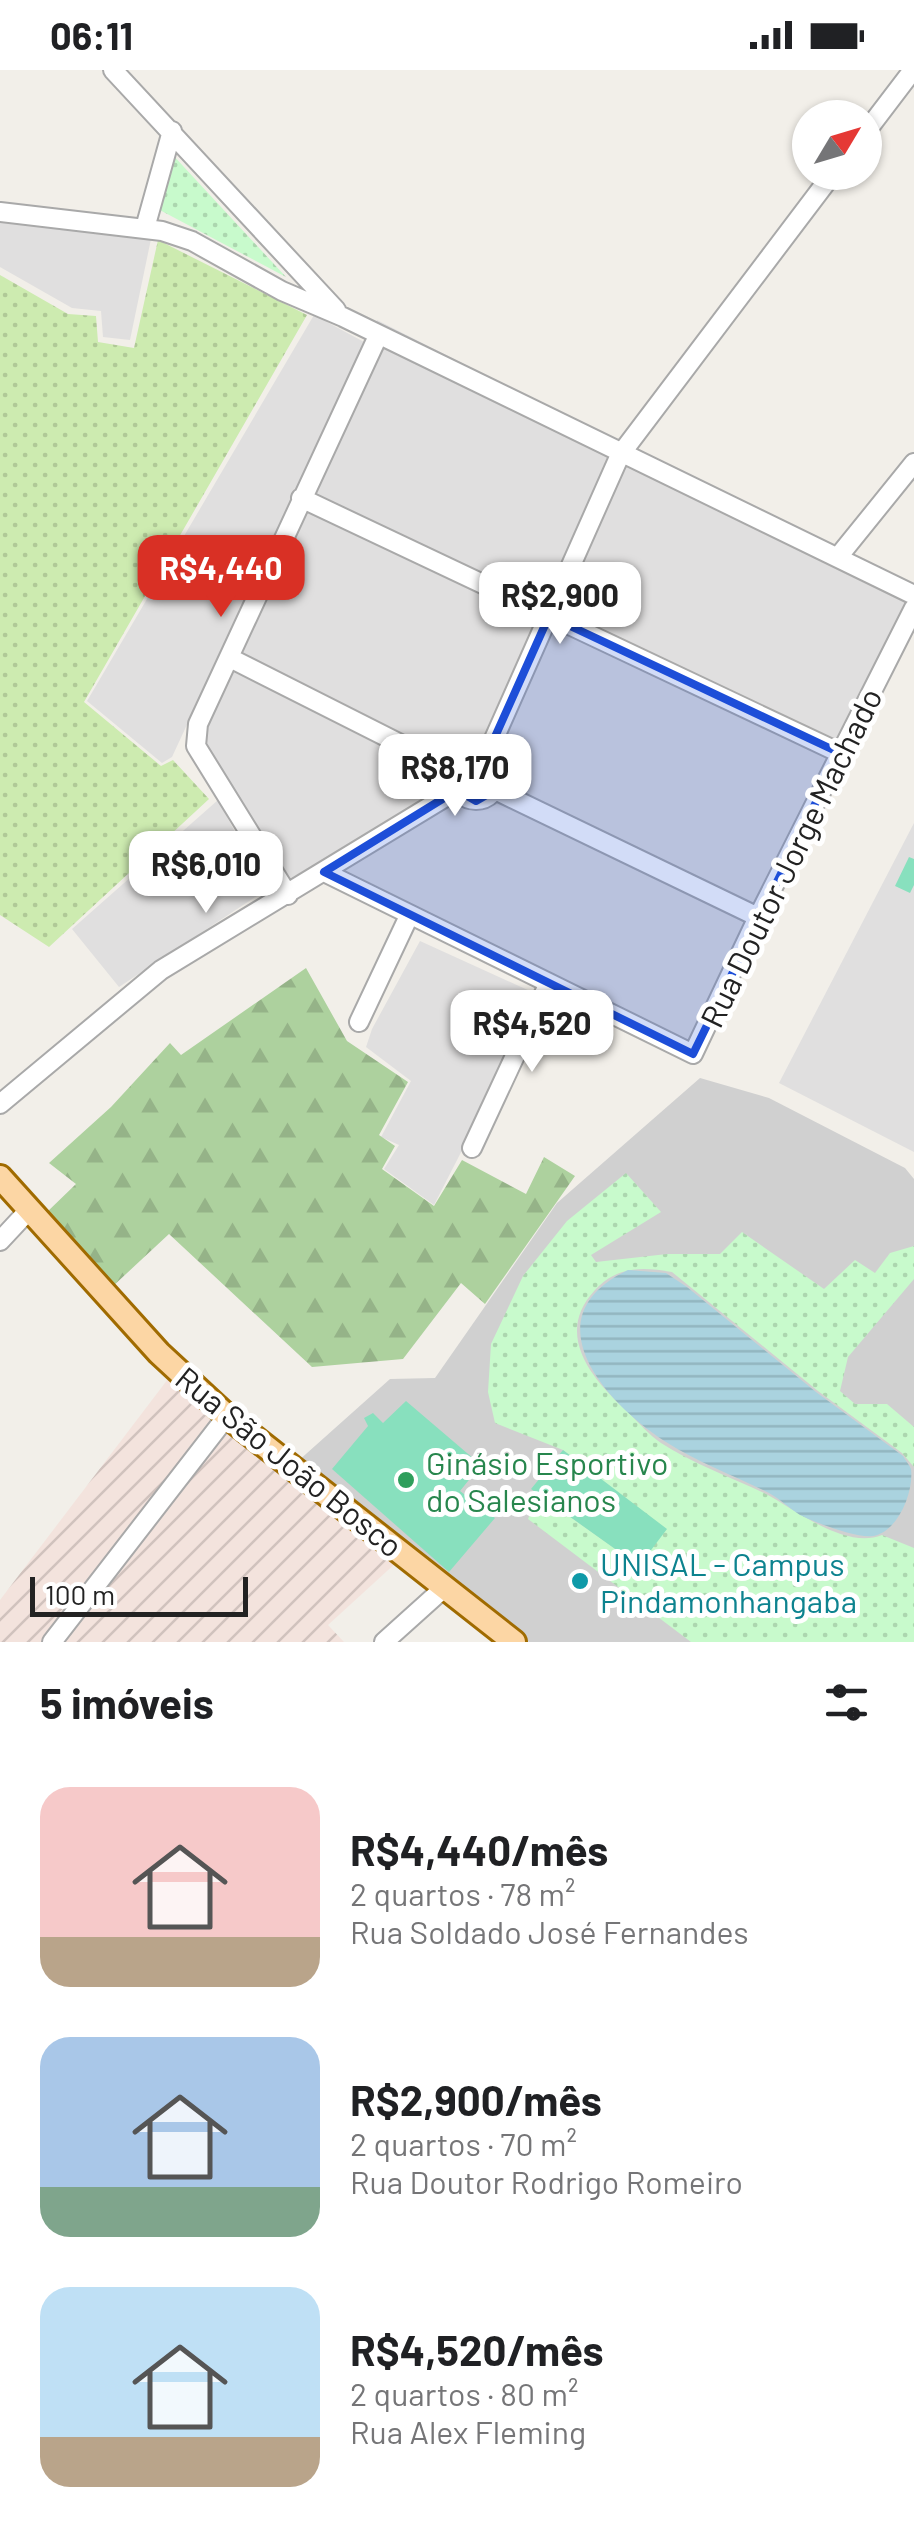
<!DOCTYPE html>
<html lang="pt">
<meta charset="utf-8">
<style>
body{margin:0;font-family:Barlow,sans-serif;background:#f6f6f6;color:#202124;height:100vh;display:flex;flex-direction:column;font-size:38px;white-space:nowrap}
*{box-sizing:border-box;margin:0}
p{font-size:32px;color:#757577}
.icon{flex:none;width:55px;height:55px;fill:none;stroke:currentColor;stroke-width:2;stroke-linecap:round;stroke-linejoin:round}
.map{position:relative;height:1572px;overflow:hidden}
.sheet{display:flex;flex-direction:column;background:#fff;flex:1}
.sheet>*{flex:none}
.needle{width:65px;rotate:52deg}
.tools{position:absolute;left:792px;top:30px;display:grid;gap:20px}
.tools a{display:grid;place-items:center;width:90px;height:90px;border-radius:50%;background:#fff;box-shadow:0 2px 8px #0004;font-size:50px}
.scale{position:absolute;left:30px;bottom:25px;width:218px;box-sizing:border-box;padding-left:10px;border:5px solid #222;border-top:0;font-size:28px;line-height:35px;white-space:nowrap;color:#222;-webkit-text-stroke:8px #fff;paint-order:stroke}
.price{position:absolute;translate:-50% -85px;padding:0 22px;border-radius:20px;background:#fff;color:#222;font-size:32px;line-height:65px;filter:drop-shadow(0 2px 5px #0008)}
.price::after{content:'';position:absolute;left:50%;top:60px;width:30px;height:22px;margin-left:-15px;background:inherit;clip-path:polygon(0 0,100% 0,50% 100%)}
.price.on{background:#d93025;color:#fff}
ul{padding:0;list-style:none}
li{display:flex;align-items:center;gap:30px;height:250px;padding:0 40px}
li span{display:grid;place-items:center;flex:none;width:280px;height:200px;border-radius:30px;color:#555}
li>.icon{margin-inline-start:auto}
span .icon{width:120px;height:120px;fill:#fffc;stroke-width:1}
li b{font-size:42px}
h2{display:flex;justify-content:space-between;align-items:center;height:120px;padding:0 40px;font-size:42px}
.status{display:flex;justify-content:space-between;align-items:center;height:70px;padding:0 50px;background:#fff;direction:ltr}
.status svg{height:28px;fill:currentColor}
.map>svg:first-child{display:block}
</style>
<div class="status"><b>06:11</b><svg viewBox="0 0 49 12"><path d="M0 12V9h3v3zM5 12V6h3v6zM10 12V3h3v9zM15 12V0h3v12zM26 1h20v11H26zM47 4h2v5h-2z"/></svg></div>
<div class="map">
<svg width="914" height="1572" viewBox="0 0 914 1572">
<defs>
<pattern id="military-furrows" width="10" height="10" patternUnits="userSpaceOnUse" patternTransform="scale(2.5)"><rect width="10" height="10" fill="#f3e3dd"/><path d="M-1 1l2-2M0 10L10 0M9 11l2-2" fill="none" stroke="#d0c2bd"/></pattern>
<pattern id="grass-dots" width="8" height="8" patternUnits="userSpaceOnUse" patternTransform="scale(2.5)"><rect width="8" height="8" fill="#cdebb0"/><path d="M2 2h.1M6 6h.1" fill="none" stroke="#b0c997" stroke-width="1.8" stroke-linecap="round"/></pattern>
<pattern id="forest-firs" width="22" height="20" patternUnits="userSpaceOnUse" patternTransform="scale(2.5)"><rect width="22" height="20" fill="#add19e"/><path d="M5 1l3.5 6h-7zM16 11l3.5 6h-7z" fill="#95b388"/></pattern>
<pattern id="park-dots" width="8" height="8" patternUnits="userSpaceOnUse" patternTransform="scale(2.5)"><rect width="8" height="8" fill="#c8facc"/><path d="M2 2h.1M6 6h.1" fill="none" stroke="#acd6af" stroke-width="1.8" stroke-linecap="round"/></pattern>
<pattern id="water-rules" width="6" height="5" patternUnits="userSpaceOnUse" patternTransform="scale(2.5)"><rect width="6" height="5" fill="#aad3df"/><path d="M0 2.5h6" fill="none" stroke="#92b5bf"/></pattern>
</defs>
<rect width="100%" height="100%" fill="#f2efe9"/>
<path fill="#e0dfdf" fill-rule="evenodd" d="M 0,152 L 151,169 L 130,270 L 103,267 L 101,241 L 72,238 L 0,197 Z
M 314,245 L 364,272 L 172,687 L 162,693 L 87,631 Z
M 377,250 L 914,523 L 692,977 L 323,797 L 411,743 L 272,818 L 189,678 L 194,649 ZM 474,676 L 489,679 L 502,693 L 505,708 L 504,722 L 490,737 L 470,741 L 446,724 L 442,699 L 447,688 Z
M 218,730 L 266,820 L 119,917 L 72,859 Z
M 914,753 L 914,1082 L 779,1013 Z
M 420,871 L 541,926 L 434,1135 L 384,1099 L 399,1075 L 381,1067 L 411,1011 L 366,977 L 372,959 Z"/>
<path fill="#d0d0d0" d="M 700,1008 L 769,1028 L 905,1098 L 914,1109 L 914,1572 L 529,1572 L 297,1392 L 390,1309 L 435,1308 L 557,1133 Z"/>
<path fill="url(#military-furrows)" d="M 171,1305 L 398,1491 L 328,1555 L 344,1572 L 0,1572 L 0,1530 Z"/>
<path fill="url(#grass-dots)" d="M 158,170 L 307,245 L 84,632 L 161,696 L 173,690 L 209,729 L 49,877 L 0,845 L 0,205 L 68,244 L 96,246 L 98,272 L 134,278 Z"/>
<path fill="url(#forest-firs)" d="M 306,898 L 347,971 L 408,1012 L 379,1065 L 395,1076 L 382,1099 L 434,1136 L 462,1090 L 526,1124 L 544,1087 L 575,1106 L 485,1234 L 461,1213 L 403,1289 L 312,1297 L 169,1164 L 112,1217 L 46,1143 L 76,1114 L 49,1093 L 111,1037 L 170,973 L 181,985 Z"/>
<path fill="url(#park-dots)" d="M 171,83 L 286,207 L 156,138 Z
M 626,1103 L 661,1142 L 591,1185 L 596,1192 L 667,1184 L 720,1184 L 742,1162 L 824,1219 L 855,1190 L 875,1203 L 890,1183 L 914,1176 L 914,1209 L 848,1287 L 840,1321 L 855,1334 L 887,1334 L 914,1357 L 914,1397 L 902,1383 L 818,1321 L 672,1202 C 642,1197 617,1196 595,1220 C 553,1265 593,1310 628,1342 C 638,1352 649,1365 661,1373 C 692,1393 730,1407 764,1423 C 795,1439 845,1480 882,1465 L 914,1478 L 914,1572 L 691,1572 L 528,1449 L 538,1424 L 638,1495 L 666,1459 L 563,1380 L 495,1353 L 488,1322 L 491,1274 L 523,1206 L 567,1151 Z"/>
<path fill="#88e0be" d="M 909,787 L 914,789 L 914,815 L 910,823 L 895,816 Z
M 406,1331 L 481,1395 L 460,1421 L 495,1448 L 449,1502 L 332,1399 L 368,1356 L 364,1348 L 373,1343 L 383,1353 Z
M 563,1380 L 667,1459 L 639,1496 L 531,1419 Z"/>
<path fill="url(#water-rules)" d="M 628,1200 L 666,1203 L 687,1217 L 816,1322 L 903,1386 C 905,1390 909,1394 911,1399 C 914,1422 898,1462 873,1466 C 858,1469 814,1452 800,1445 C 789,1438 780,1429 769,1423 C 735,1406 699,1393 666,1372 C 605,1333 529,1247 628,1200 Z"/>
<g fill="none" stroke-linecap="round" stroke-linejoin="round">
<defs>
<path id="minor" d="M 113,0 L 336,240
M 865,63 L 913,0
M 0,142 L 162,161 L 192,171 L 282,221 L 343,247 L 914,525
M 145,158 L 172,61
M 301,428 L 840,683
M 838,487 L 914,393
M 230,588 L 454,701
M454 708a22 22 0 1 1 44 0a22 22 0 1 1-44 0Z
M 486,687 L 620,385 L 834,102
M 495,720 L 758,847
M 324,802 L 693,984 L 758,847 L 914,538
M 288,825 L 196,676 L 198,654 L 378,266
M 359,952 L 409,846
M 0,1034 L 161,900 L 457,720
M 472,1078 L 549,913
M 0,1171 L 28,1141
M 52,1572 L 227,1346
M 384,1572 L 444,1518"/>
<path id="major" d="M 0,1107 L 159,1283 L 227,1346 L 514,1572"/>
</defs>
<use href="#minor" stroke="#a9a9a9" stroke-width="22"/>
<use href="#major" stroke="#a06b00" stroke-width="28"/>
<use href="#minor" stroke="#fff" stroke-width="18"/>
<use href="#major" stroke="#fcd6a4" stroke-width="22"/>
</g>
<path fill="#1d4ed8" fill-opacity="0.2" stroke="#1d4ed8" stroke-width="8" stroke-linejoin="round" d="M 549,546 L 840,683 L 693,984 L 324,802 L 457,720 L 476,731 L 495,720 L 495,696 L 486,687 Z"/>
<circle fill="#2e9e5b" stroke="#fff" stroke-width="4" cx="406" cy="1410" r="10"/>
<circle fill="#0f9aa8" stroke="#fff" stroke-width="4" cx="580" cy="1511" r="10"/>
<g text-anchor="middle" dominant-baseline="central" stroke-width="10" stroke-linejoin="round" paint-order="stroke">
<g font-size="32" fill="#222" stroke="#fff">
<text transform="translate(790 787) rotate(-64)">Rua Doutor Jorge Machado</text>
<text transform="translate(290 1391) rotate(39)">Rua São João Bosco</text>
</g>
<g font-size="32" fill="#27864d" stroke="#fff" text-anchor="start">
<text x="426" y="1392">Ginásio Esportivo<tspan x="426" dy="37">do Salesianos</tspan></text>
</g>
<g font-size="32" fill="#0d838f" stroke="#fff" text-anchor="start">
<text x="600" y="1493">UNISAL - Campus<tspan x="600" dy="37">Pindamonhangaba</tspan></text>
</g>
</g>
</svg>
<div class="tools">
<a><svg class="needle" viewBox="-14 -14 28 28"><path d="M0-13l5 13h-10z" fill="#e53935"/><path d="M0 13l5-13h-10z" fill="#757577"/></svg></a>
</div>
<div class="scale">100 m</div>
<b class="price on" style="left:221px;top:550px">R$4,440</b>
<b class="price" style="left:560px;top:577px">R$2,900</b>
<b class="price" style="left:455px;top:749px">R$8,170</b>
<b class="price" style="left:206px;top:846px">R$6,010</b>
<b class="price" style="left:532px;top:1005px">R$4,520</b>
</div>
<section class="sheet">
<h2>5 imóveis<svg class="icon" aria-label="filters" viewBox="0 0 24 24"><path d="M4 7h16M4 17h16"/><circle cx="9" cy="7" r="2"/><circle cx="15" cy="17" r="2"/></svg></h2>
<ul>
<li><span style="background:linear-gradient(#f6c9c9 75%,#b9a48a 0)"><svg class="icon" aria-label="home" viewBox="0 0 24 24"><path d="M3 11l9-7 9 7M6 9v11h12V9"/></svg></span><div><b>R$4,440/mês</b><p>2 quartos · 78 m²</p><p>Rua Soldado José Fernandes</p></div></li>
<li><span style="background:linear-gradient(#a9c7e8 75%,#7fa58c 0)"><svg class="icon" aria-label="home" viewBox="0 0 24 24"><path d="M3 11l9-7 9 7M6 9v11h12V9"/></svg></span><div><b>R$2,900/mês</b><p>2 quartos · 70 m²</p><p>Rua Doutor Rodrigo Romeiro</p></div></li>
<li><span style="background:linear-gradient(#bfe0f5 75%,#b9a48a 0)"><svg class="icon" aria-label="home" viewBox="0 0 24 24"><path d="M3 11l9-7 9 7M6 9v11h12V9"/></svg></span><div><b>R$4,520/mês</b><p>2 quartos · 80 m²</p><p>Rua Alex Fleming</p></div></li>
</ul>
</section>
